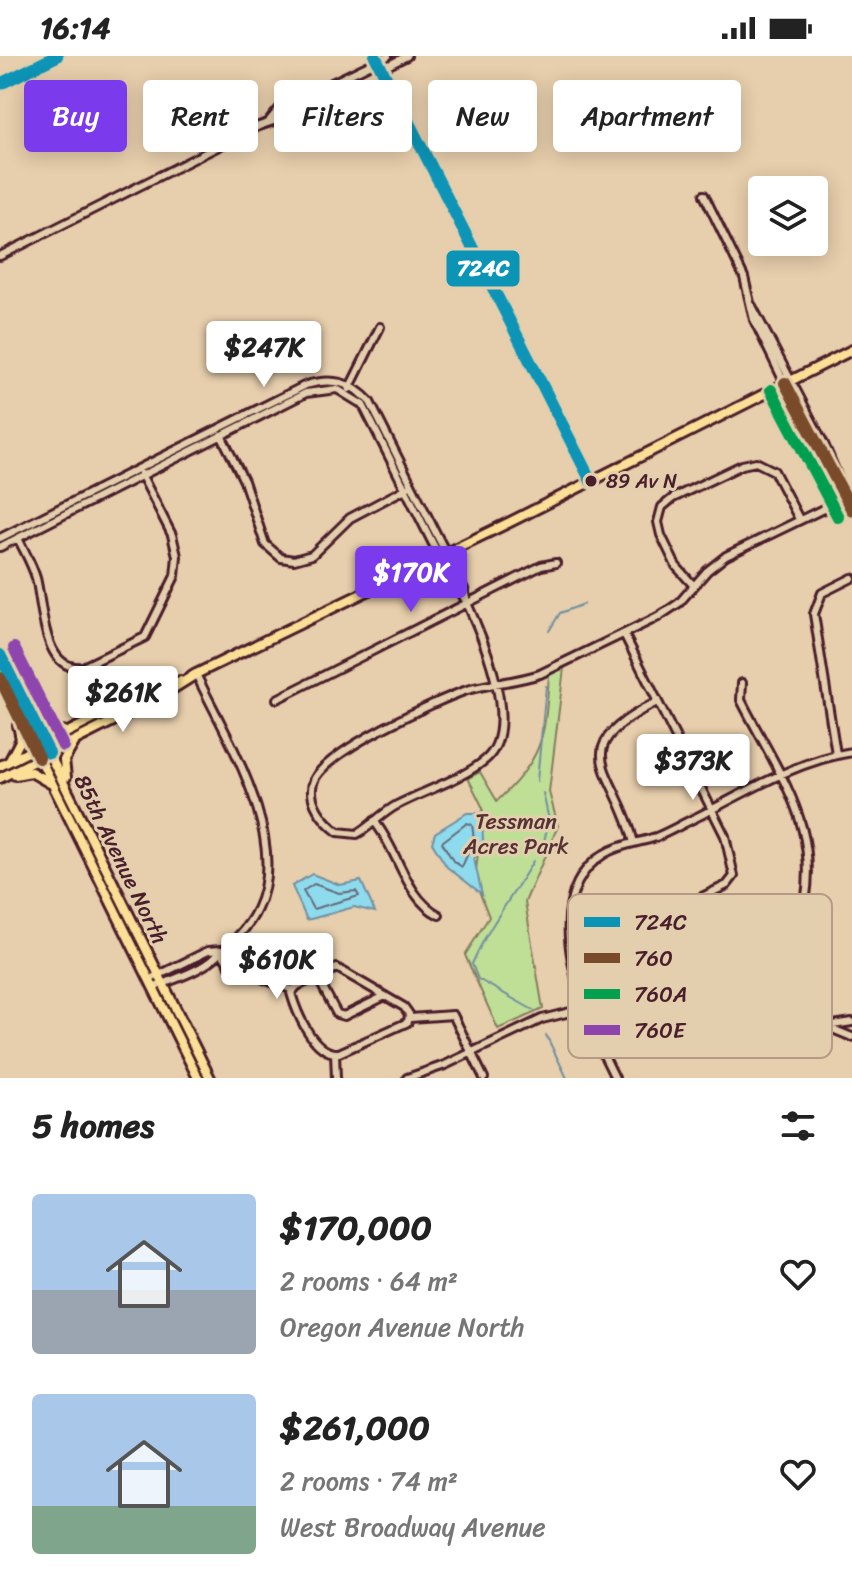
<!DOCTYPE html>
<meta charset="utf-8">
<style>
body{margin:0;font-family:Sriracha,sans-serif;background:#f2f2f2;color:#222;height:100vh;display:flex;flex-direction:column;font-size:30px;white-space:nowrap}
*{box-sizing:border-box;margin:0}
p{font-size:26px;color:#767676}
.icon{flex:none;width:44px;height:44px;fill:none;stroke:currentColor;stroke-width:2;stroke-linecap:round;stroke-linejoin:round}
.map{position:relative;height:1022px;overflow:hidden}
.drawer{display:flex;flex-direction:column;background:#fff;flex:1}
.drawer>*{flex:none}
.guide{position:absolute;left:24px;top:24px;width:804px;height:72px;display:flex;gap:16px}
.controls{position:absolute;left:748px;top:120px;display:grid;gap:16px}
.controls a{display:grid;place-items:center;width:80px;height:80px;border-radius:8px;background:#fff;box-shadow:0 4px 20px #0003;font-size:40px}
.price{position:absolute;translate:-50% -68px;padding:0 18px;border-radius:8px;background:#fff;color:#222;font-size:26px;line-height:52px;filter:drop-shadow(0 2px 4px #0008)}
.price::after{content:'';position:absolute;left:50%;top:48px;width:24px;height:18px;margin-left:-12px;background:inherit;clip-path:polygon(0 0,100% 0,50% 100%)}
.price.selected{background:#7c3aed;color:#fff}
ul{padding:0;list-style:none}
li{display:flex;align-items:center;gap:24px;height:200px;padding:0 32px}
li span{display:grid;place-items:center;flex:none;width:224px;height:160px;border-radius:8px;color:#555}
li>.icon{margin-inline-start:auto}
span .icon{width:96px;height:96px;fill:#fffc;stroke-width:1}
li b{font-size:34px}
h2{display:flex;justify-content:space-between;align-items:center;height:96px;padding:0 32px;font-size:34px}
.pill{padding:0 28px;border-radius:8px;background:#fff;box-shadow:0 4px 20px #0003;font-size:28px;line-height:72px}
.pill.selected{background:#7c3aed;color:#fff}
.status{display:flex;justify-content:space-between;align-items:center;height:56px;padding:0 40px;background:#fff;direction:ltr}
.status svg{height:22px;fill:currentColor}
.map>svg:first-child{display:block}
</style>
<div class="status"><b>16:14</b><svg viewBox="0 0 49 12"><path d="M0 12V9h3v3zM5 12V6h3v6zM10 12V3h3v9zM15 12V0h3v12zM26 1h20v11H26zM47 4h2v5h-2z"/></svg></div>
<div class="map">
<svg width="852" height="1022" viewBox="0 0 852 1022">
<rect width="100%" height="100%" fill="#e7ceac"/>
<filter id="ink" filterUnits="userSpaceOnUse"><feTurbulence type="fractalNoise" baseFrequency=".0125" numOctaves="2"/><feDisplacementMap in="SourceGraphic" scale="16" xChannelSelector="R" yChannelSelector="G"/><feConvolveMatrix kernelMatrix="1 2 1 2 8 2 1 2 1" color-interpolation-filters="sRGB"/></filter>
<g filter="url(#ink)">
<path fill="#bfde96" stroke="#847e60" stroke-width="2" d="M 564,612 L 549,736 L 558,770 L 525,846 L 543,953 L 498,973 L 465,899 L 489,861 L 475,824 L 483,752 L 468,722 L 480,716 L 497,745 C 545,701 545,679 549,618 Z"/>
<path fill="#8edbee" stroke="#7390a0" stroke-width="2" d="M 467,757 L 482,757 L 483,784 L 474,803 L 482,838 L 447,811 L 432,787 L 435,777 Z
M 312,818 L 340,829 L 361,825 L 375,856 L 354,851 L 307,864 L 292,830 Z"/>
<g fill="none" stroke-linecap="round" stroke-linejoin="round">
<path stroke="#656a79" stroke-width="2" d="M 467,767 L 472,769 L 474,783 L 462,811 L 453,805 L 442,786 Z
M 314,828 L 339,837 L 356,835 L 359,840 L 313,853 L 303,835 Z"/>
<path stroke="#7390a0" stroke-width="2" d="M 549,575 L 560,557 L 584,548
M 537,725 L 546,630
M 542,794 L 549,764 L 543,737
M 533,805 C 513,840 488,871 472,908 L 478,923 L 535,955
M 546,979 L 567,1022"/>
<defs>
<path id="minor" d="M 375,0 L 591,425
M 0,28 L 57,0
M 270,64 L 280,52 L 388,0
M 704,139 L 744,221 L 754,264 L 819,398 L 846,442
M 0,200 L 259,70 L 285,61 L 407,0
M 752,250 L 824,388 L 852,454
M 349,333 L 380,271
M 221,379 L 244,425 L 265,488 L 281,502 L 294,504 L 312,499 L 350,462 L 407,432
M 0,482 L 306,329 C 332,321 352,326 370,346 L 464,533 L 467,547 L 433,488 L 363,349 L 337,333 L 306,337 L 0,491
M 18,482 C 24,495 32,508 36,522 C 43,548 42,617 83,611 L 145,581 L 175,520 L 177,500 L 172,479 L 141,418
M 694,530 L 676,510 L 661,479 L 658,466 L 662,451 L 673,442 L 742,409 L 756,406 L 774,415 L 799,463
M 467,547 C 483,582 522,673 485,704 C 461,724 425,734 397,749 C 382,757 371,770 357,778 L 338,776 C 323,765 306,744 314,724 C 328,694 435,645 467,634 C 491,627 516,626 540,618 L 658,561 L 679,547 L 707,515 L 726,500 L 852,439
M 277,643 L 541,510 L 556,507
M 836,698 L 814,558 L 822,537 L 852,522
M 374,765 C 398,793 405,842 439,859
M 634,787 C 617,713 560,695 657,646
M 571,892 L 627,877 L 727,829 L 734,820 L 725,780 L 624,578
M 220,894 L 230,910 L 293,934
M 337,912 L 404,951 L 409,958 L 408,966 L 339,997 C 314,999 297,958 291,937 L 297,930 Z
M 317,920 L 337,958 L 344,960 L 385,940
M 149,924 L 208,895 L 220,894
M 153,932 C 171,924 198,916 213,903 C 230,889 248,873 257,853 C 291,783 226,681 196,618
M 728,953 L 739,908 L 798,874 C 829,780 782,725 741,644 L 742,627
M 410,962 L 453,959 L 484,1022
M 833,969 L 852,966
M 335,997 L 336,1022
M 407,1022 L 445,1009 L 542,963 L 635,940 L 669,941 L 825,970 L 852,981
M 615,1022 C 586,965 533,842 604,798 C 620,788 639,787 656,781 C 669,776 682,768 695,762 C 745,737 795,705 852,696"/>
<path id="major" d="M 0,599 L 210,1022
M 0,622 L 198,1022
M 36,666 L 49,674 L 63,675
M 10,704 L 21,683 L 18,669
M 0,710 L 146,637 L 180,625
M 15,719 L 31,716 L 50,727
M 66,721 L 64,704 L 74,687
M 0,722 L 153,645 L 196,618 L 510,466 L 852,294"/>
</defs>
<use href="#minor" stroke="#4a1f2b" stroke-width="12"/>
<use href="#major" stroke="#4a1f2b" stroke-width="14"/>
<use href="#minor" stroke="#e3cfad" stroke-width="6"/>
<use href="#major" stroke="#fbdf96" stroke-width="8"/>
<defs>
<path id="bus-1" d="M 375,0 L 591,425
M 0,28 L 57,0
M 0,599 L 49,697"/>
<path id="bus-2" d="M 785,327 L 852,454
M 0,622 L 39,702"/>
<path id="bus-3" d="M 771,334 L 838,461"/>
<path id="bus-4" d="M 14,592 L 63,690"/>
</defs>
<use href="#bus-1" stroke="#e3cfad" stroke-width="18"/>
<use href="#bus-2" stroke="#e3cfad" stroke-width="18"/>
<use href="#bus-3" stroke="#e3cfad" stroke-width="18"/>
<use href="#bus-4" stroke="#e3cfad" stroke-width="18"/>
<use href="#bus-1" stroke="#0b94b6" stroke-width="12"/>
<use href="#bus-2" stroke="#7a4b2a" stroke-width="12"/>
<use href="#bus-3" stroke="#049f4f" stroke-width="12"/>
<use href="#bus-4" stroke="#8e44ad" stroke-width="12"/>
</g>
</g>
<circle fill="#4a1f2b" stroke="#e3cfad" stroke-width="3" cx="591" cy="425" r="7"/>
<g text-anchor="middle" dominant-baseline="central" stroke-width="6" stroke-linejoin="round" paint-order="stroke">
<g font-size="20" fill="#4a1f2b" stroke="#e3cfad" text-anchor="start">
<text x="606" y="425">89 Av N</text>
</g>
<g font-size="22" fill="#563236" stroke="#e3cfad">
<text x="516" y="765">Tessman<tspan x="516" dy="25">Acres Park</tspan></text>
</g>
<g font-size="22" fill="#4a1f2b" stroke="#e3cfad">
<text transform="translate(121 803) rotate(64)">85th Avenue North</text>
</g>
</g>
<rect x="568" y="838" width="264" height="164" rx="12" fill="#e3cfad" stroke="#b59a86" stroke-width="2"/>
<rect x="584" y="861" width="36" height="10" fill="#0b94b6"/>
<rect x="584" y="897" width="36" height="10" fill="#7a4b2a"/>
<rect x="584" y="933" width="36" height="10" fill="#049f4f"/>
<rect x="584" y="969" width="36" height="10" fill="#8e44ad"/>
<g font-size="22" fill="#4a1f2b">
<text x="634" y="874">724C</text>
<text x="634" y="910">760</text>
<text x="634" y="946">760A</text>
<text x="634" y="982">760E</text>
</g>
<rect stroke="#e3cfad" stroke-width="3" x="445" y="193" width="76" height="39" rx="8" fill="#0b94b6"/>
<g font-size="22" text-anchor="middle" font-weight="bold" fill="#fff">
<text x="483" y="220">724C</text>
</g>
</svg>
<div class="controls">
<a><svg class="icon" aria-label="layers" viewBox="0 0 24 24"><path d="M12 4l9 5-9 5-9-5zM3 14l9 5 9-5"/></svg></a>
</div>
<b class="price" style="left:264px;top:333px">$247K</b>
<b class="price selected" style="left:411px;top:558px">$170K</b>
<b class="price" style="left:123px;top:678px">$261K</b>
<b class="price" style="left:693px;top:746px">$373K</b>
<b class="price" style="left:277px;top:945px">$610K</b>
<div class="guide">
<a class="pill selected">Buy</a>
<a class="pill">Rent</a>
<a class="pill">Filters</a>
<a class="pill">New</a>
<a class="pill">Apartment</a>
</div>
</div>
<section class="drawer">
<h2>5 homes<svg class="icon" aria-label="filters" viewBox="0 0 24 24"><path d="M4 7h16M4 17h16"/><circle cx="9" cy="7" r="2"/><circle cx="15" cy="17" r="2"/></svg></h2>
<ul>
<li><span style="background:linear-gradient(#a9c7e8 60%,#9aa5b1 0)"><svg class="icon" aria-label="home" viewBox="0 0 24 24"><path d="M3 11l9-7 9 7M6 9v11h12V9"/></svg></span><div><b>$170,000</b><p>2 rooms · 64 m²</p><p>Oregon Avenue North</p></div><svg class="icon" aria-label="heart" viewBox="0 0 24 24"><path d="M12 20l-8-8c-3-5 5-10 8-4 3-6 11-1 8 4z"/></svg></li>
<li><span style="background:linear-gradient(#a9c7e8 70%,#7fa58c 0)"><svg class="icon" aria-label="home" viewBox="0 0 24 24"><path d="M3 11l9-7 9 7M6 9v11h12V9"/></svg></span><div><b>$261,000</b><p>2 rooms · 74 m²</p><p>West Broadway Avenue</p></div><svg class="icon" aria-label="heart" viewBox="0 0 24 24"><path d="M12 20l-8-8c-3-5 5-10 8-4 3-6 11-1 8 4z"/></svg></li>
</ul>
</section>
